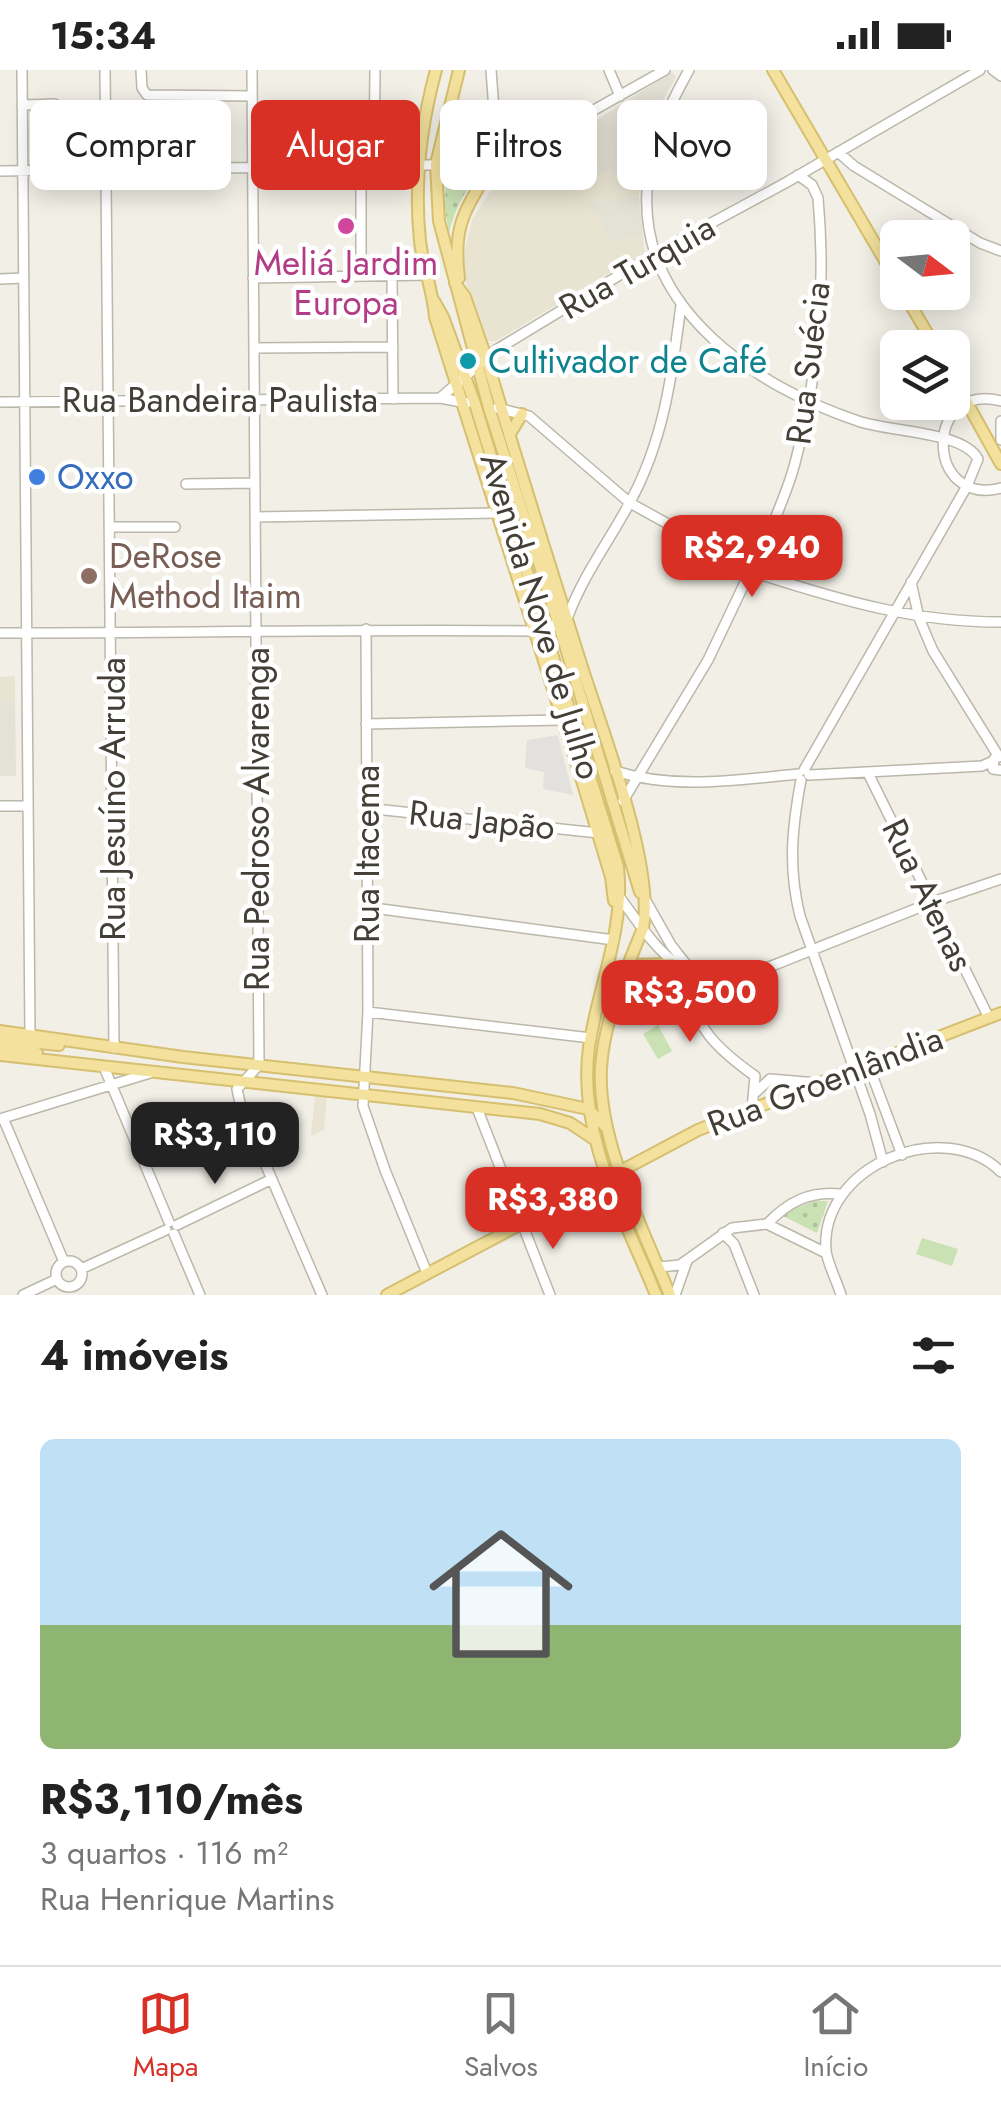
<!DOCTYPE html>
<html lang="pt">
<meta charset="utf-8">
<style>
body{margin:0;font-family:Jost,sans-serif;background:#f6f6f6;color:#222;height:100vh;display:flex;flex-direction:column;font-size:38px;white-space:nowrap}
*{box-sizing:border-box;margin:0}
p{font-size:32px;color:#767676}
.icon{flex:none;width:55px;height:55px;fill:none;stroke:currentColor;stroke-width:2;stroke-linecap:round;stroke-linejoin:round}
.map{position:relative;height:1225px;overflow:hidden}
.panel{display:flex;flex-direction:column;background:#fff;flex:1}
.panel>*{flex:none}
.banner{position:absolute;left:30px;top:30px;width:942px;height:90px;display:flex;gap:20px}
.needle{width:65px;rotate:106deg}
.buttons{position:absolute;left:880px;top:150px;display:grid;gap:20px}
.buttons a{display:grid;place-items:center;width:90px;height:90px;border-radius:15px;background:#fff;box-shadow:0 5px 25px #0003;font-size:50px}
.price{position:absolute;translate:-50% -85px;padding:0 22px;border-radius:20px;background:#d93025;color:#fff;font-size:32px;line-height:65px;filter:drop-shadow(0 2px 5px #0008)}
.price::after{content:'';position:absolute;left:50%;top:60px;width:30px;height:22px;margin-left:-15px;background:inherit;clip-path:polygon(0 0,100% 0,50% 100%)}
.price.on{background:#222;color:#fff}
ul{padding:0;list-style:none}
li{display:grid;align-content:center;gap:20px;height:530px;padding:0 40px}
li+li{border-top:2px solid #e0e0e0}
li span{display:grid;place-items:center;height:310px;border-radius:15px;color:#555}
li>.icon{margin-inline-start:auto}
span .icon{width:180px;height:180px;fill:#fffc;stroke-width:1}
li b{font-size:42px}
h2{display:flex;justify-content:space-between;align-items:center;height:120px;padding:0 40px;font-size:42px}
.chip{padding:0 35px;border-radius:15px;background:#fff;box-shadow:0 5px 25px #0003;font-size:35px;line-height:90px}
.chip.on{background:#d93025;color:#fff}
.status{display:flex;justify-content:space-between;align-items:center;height:70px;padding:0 50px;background:#fff;direction:ltr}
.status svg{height:28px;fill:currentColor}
.tab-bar{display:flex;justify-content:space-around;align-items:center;height:140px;border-top:2px solid #e0e0e0;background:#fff;font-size:28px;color:#767676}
.tab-bar a{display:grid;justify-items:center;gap:5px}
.tab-bar .on{color:#d93025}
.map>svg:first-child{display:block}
</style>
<div class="status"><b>15:34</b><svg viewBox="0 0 49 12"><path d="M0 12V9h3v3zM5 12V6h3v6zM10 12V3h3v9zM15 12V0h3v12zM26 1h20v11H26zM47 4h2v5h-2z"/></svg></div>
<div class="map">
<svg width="1001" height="1225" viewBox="0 0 1001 1225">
<defs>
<pattern id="grass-dots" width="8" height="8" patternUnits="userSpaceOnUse" patternTransform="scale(2.5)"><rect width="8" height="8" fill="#c9e1b3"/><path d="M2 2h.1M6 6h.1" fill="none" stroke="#aec29b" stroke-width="1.8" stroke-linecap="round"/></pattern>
</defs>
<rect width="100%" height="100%" fill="#f1efe6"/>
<path fill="#e4e1d5" d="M 672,2 L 676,7 L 655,44 L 640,107 L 596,102 L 573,65 Z
M 639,127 L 643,167 L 611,171 L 588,132 Z
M 15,631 L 16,706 L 0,706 L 0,632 Z"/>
<path fill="#e9e4d2" d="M 573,64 L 596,102 L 640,107 L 639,127 L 589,132 L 611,171 L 643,167 L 645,182 L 496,271 L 488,271 L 467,216 L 462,191 L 472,150 L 496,112 Z
M 15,606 L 15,631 L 0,632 L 0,607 Z
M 315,1025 L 327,1027 L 324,1060 L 311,1066 Z"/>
<path fill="url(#grass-dots)" d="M 485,100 C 465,118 456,136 449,163 L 445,138 L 446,102 Z
M 815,1131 L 828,1131 L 817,1163 L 783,1146 L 792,1139 Z"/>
<path fill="#c9e1b3" d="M 658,955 L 672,981 L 658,989 L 643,964 Z
M 922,1168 L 958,1179 L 952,1196 L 916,1184 Z"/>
<path fill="#e3e1de" d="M 558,665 L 558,666 L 573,725 L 543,719 L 544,702 L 525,698 L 527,670 Z"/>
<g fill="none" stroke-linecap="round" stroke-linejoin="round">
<defs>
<path id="minor" d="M 22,0 L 30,965
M 105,0 L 114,978
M 141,0 L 142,18 L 147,25 L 252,26
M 252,0 L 259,995 L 237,1019 L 241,1038 L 322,1225
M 491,0 L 498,94
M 609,0 L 620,26
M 689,0 C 667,39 650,77 647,121 C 640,241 759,318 858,351 C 888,362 963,361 978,389 L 967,416 L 804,700
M 993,0 L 1001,6
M 22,35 L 55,34
M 838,82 L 854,96 L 980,173 L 1001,181
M 374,96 L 375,0
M 0,101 L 498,94 L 665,0
M 392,205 L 393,329
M 361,206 L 361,96
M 253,208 L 426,205
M 0,209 L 23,208
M 254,278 L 393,277
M 440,328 L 496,280 L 656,183 L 787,112 L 980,0
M 1001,331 C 923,311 925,438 1001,418
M 0,332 L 440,328 L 467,333
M 497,338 L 529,346 L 630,433 L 746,497
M 1001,351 L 1001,370
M 186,414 L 255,413
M 255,447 L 498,443
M 111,457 L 175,457
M 759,494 C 768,460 786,428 795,393 C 818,307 826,217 818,128 L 812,115 L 798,105
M 762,505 C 843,531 915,552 1001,552
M 911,512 L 919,548 L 933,581 L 999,687
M 567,549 C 582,507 608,473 629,434 C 664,371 672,305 681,235
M 366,559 L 368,942 L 363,1036 L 385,1100 L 427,1203
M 0,563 C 177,563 355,559 532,561 L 550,559 L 558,552
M 366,654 L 563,650
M 994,689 L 993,699 L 1001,700
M 615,701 C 675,720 737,710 798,704
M 868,703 L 989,948
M 809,705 L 982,696 L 991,692
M 801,710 C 792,758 788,798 800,846 L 870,1044 L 883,1092
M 623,731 L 708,590 L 747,508
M 0,736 L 28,736
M 366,738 L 598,763
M 621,829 C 659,881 681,921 754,903 L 933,832 L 1001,809
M 646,831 L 671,875 L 689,898
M 366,837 L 614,870
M 673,896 C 701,954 700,967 755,1006 L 752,1039
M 690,931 L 708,908
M 368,942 L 591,968
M 868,994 L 902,1085
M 104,997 L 169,1152
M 756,1022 L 770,1009 L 817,1013
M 477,1038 L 550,1225
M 3,1048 L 64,1192
M 0,1049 L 150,1003
M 767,1154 C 788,1132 809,1121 840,1124
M 767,1154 L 826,1183
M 177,1155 L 272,1109
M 723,1163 L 734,1174 L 754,1225
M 174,1164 L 200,1225
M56 1204a13 13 0 1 1 26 0a13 13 0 1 1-26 0Z
M 659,1197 L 680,1195 L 732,1158 L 767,1154
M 81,1199 L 166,1160
M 23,1225 L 57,1209
M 675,1225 L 687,1191
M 841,1225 C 837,1211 828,1195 826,1181 C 819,1096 943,1045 1001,1102"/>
<path id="major" d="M 436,0 C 421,55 414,114 420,171 C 423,197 433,221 435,247 L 583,714 L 611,807 L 614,831
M 459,0 L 436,94 L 439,151 L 489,338 L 558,552 L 640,822
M 773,0 L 898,213
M 459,208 C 452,154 466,139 492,95
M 455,213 L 465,227 L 486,287 C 517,392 550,496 583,600 C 603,662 655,798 643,858 C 625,902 604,950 601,998 C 597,1070 643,1159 670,1225
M 903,222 L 936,278
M 434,231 L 443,247 L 475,334 L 618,797 C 625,860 598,916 589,977 C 577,1065 624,1146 656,1225
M 952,306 L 1001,394
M 510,364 L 522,344
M 628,895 L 672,894
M 0,961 L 183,987 L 513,1023 L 588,1039 L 607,1058
M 0,969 L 59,975
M 0,978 L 37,983
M 0,985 L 540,1044 L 570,1053 L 594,1069
M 387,1225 L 698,1060 L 1001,943"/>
</defs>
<use href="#minor" stroke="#bbb7aa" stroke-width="12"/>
<use href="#major" stroke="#d6bf6f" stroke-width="14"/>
<use href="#minor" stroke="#fff" stroke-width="9"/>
<use href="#major" stroke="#f3e19d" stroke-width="10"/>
</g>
<circle fill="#d1479c" stroke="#fff" stroke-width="4" cx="346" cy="156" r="10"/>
<circle fill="#0f9aa8" stroke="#fff" stroke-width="4" cx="468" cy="291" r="10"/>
<circle fill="#3f7fe0" stroke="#fff" stroke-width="4" cx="37" cy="407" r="10"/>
<circle fill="#8d6e63" stroke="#fff" stroke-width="4" cx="89" cy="506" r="10"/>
<g text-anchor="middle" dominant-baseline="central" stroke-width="9" stroke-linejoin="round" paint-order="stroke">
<g font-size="35" fill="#b23c85" stroke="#fff">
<text x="346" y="193">Meliá Jardim<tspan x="346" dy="40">Europa</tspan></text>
</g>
<g font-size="35" fill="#433f36" stroke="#fff">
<text transform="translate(637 197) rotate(-30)">Rua Turquia</text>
<text transform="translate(808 293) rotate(-83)">Rua Suécia</text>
<text x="220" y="330">Rua Bandeira Paulista</text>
<text transform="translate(541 546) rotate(73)">Avenida Nove de Julho</text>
<text transform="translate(113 729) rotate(-90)">Rua Jesuíno Arruda</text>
<text transform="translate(257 749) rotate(-90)">Rua Pedroso Alvarenga</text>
<text transform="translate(482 750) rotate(6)">Rua Japão</text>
<text transform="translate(367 784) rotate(-90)">Rua Itacema</text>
<text transform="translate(928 825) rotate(64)">Rua Atenas</text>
<text transform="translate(825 1011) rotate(-21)">Rua Groenlândia</text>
</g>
<g font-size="35" fill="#0d838f" stroke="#fff" text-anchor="start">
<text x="488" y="291">Cultivador de Café</text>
</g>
<g font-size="35" fill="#366cbe" stroke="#fff" text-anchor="start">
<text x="57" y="407">Oxxo</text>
</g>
<g font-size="35" fill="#785e54" stroke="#fff" text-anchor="start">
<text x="109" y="486">DeRose<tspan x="109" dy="40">Method Itaim</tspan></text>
</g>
</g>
</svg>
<div class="buttons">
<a><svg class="needle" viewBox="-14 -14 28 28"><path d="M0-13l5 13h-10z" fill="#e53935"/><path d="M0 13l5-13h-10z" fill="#767676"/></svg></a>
<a><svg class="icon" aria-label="layers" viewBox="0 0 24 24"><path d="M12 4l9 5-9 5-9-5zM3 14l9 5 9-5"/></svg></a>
</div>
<b class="price" style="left:752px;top:530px">R$2,940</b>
<b class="price" style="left:690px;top:975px">R$3,500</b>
<b class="price on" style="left:215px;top:1117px">R$3,110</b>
<b class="price" style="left:553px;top:1182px">R$3,380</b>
<div class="banner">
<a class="chip">Comprar</a>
<a class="chip on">Alugar</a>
<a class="chip">Filtros</a>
<a class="chip">Novo</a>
</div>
</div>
<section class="panel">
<h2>4 imóveis<svg class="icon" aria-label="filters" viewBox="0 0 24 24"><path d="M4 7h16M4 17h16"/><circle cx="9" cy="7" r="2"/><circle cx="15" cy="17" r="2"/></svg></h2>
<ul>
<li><span style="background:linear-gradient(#bfe0f5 60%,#8fb573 0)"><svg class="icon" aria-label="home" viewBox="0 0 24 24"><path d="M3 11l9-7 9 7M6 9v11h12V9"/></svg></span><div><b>R$3,110/mês</b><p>3 quartos · 116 m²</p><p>Rua Henrique Martins</p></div></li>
</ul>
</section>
<nav class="tab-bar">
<a class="on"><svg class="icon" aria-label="map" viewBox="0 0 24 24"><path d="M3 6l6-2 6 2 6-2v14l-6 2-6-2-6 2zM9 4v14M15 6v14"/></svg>Mapa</a>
<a><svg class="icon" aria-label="saved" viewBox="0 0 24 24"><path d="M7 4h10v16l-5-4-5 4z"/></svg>Salvos</a>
<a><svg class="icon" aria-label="home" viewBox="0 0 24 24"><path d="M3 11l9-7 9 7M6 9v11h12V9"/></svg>Início</a>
</nav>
